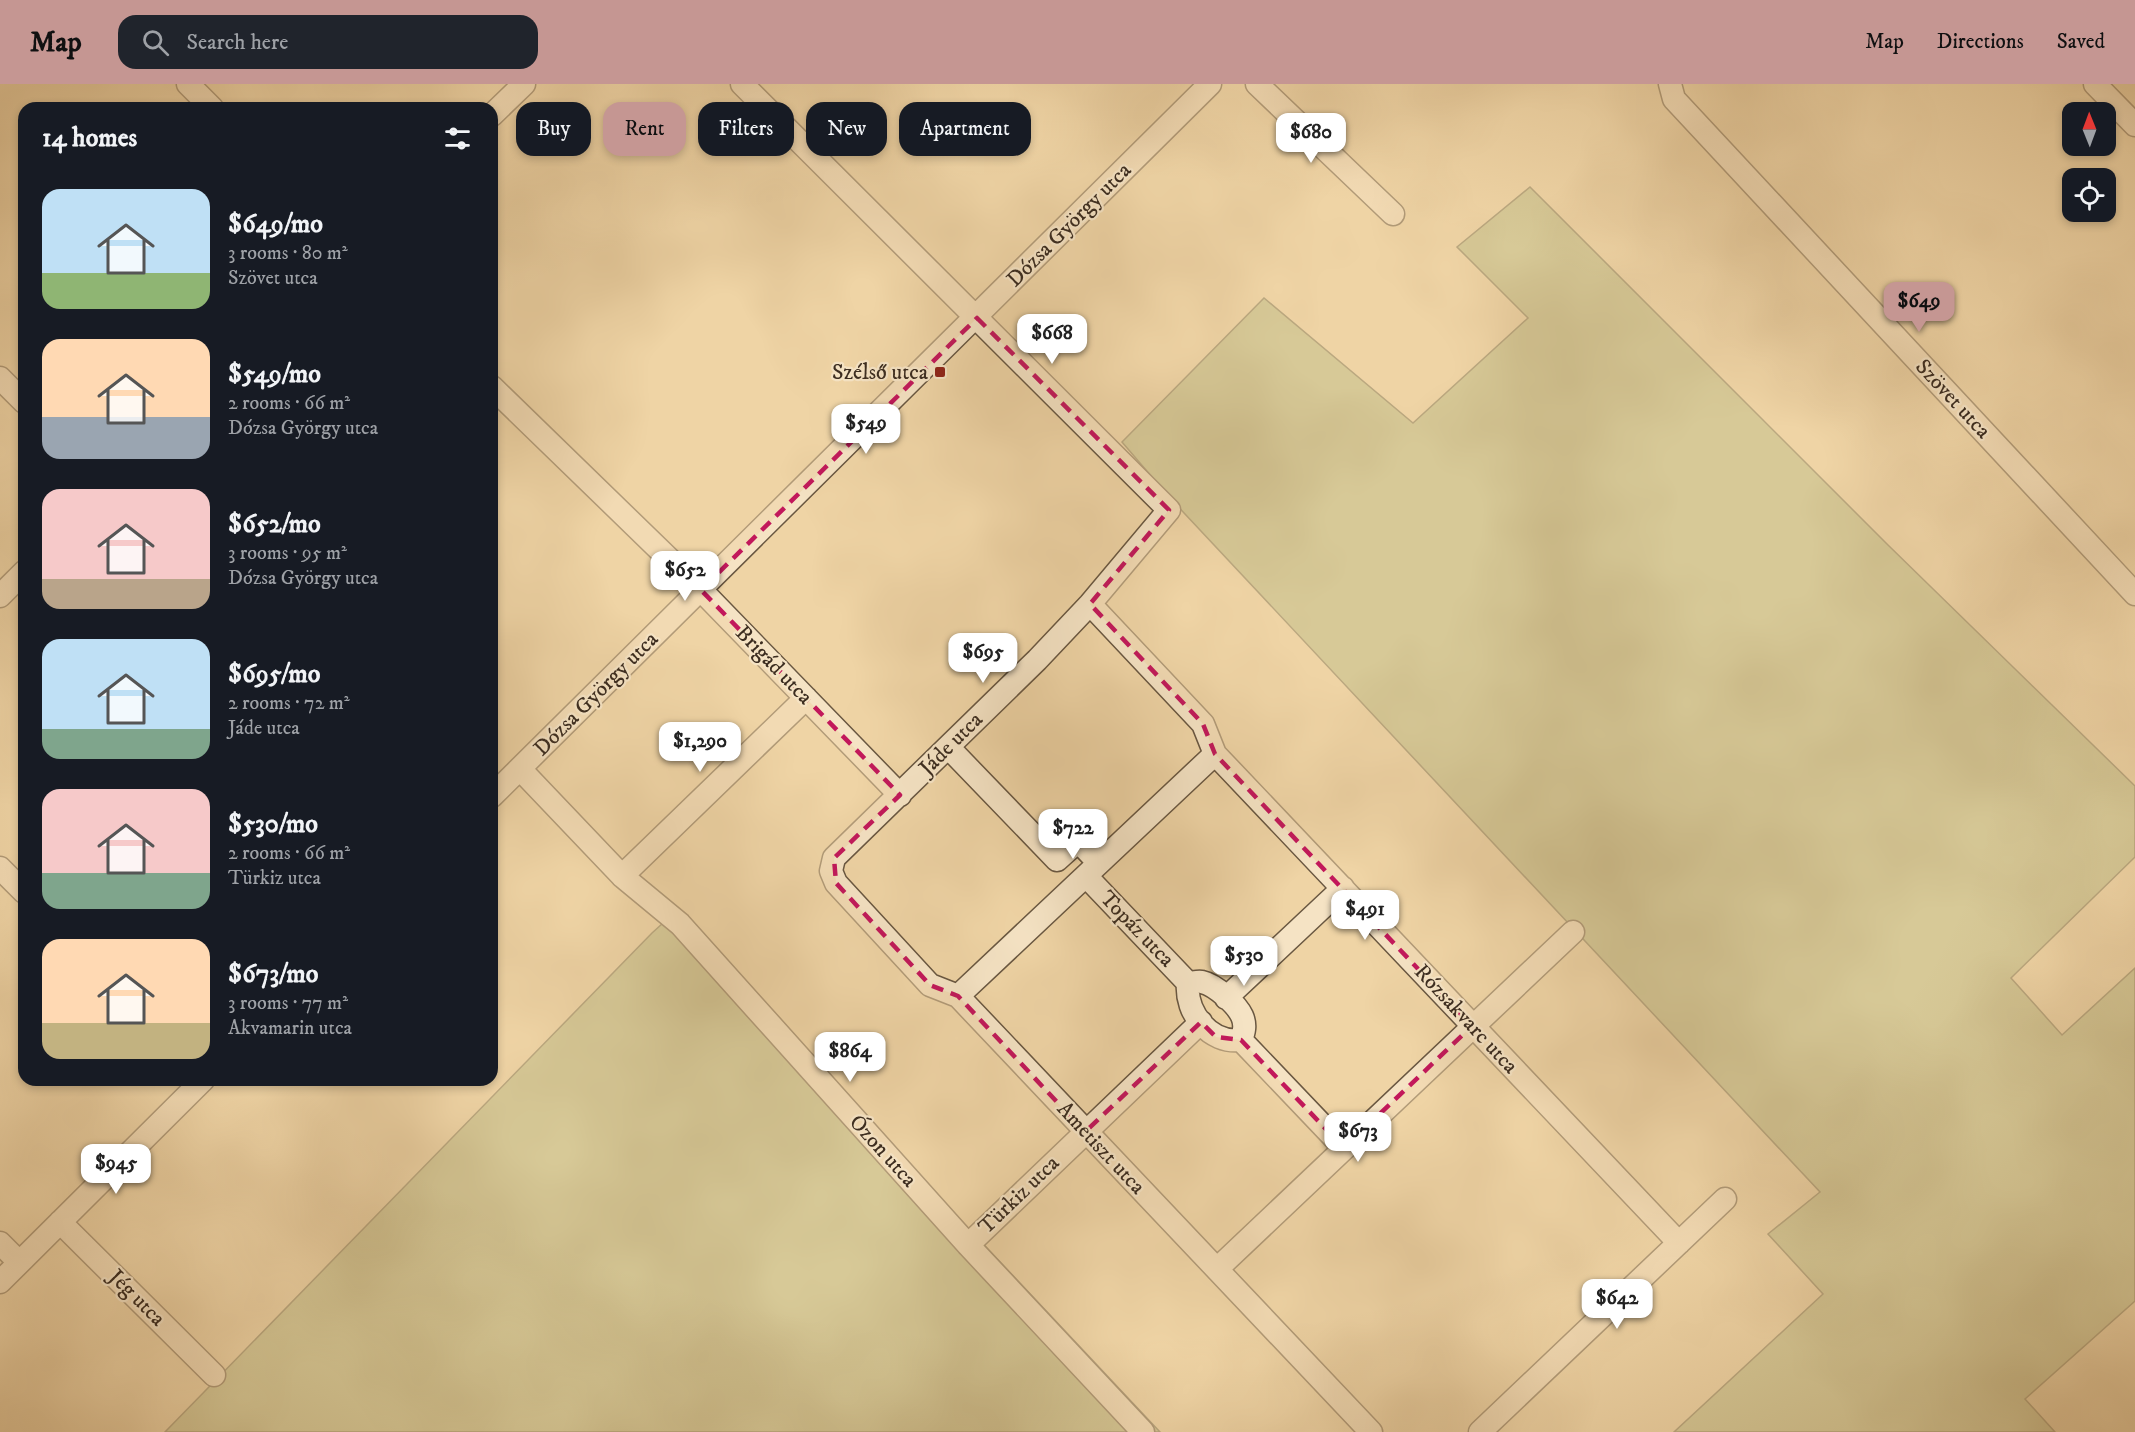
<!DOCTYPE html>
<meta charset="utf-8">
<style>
body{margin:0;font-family:"IM FELL DW Pica",serif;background:#20242c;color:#f1f3f6;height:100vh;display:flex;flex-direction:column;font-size:22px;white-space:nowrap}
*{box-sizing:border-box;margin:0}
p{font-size:20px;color:#9ea1a6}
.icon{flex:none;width:33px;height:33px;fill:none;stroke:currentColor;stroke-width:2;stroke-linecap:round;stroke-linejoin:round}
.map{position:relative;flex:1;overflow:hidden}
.drawer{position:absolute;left:18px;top:18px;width:480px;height:984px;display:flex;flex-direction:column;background:#171b24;border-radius:18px;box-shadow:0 3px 9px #0003}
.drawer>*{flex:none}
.top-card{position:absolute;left:516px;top:18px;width:570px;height:54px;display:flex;gap:12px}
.needle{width:39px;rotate:359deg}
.fabs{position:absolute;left:2062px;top:18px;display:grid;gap:12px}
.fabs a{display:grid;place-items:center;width:54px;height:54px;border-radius:12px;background:#171b24;box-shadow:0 3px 9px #0003;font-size:30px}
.price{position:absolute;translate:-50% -51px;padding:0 14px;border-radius:12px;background:#fff;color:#222;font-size:20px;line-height:39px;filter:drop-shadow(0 2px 3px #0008)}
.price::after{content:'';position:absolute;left:50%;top:36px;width:18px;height:14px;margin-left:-9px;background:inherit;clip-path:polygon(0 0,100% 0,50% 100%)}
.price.current{background:#c59692;color:#111}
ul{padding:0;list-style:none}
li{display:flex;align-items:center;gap:18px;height:150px;padding:0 24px}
li span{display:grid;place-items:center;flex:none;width:168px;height:120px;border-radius:18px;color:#555}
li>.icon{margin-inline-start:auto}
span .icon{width:72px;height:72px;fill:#fffc;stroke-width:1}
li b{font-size:26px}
h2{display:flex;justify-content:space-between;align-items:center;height:72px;padding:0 24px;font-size:26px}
.tag{padding:0 21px;border-radius:18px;background:#171b24;box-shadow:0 3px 9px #0003;font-size:21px;line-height:54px}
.tag.current{background:#c59692;color:#111}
header{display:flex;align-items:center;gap:36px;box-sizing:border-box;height:84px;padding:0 30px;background:#c59692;color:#111}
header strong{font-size:28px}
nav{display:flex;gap:33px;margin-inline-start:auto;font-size:21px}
.search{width:420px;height:54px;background:#20242c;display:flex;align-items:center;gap:15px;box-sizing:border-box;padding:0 21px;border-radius:18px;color:#9ea1a6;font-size:22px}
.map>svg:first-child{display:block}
</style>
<header>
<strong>Map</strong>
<div class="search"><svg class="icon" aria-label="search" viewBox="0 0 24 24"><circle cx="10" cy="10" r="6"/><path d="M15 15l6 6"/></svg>Search here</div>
<nav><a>Map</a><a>Directions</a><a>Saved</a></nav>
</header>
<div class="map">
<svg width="2135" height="1348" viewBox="0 0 2135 1348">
<rect width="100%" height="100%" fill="#efd4a5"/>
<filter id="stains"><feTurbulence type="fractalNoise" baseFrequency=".00333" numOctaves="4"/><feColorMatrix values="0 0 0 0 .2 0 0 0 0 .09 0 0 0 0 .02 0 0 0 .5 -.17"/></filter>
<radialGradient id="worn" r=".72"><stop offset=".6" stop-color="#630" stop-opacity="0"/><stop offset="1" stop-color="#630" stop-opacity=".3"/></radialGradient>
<path fill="#bbbc85" stroke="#7c7452" stroke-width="1.5" d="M 1530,103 L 1888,461 L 2135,702 L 2135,773 L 2011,894 L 2062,951 L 2135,884 L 2135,1217 L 2025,1315 L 2055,1348 L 1674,1348 L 1823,1210 L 1768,1150 L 1820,1108 L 1170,414 L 1122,358 L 1264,214 L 1413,339 L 1528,234 L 1457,163 Z
M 673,830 L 1160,1348 L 165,1348 L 652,849 Z"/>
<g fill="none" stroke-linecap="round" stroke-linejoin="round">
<defs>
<path id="minor" d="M 188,0 L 212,24
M 742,0 L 1169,426 L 1090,520 L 1037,576 L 834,774 L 831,787 L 836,799 L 930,901 L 958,912 L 1371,1348
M 1257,0 L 1393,130
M 1670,0 L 1674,15 L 2135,510
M 2095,0 L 2135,41
M 492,31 L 524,0
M 0,294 L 24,318
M 492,303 L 701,506 L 900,711
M 0,512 L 24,488
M 1090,520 L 1203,640 L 1215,670 L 1679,1159
M 948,663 L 1057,776 L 1078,757 L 1099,779
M 520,685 L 622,792 L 680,840 L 968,1161 L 1143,1348
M 492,712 L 1210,0
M 0,784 L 24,808
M 622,792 L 806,614
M 1086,792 L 1188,899 C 1185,929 1210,960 1241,956 L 1344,1064
M 1188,899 C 1192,899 1198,897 1202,898 C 1216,901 1237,921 1242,932 C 1246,941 1244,948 1241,956
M 958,912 L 1215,670
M 1226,914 L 1343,804
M 60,1138 L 214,1291
M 0,1159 L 19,1178
M 968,1161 L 1201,938
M 1217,1185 L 1573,848
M 0,1198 L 203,996
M 1480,1348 L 1725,1115"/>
</defs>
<use href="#minor" stroke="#695741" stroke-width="25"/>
<use href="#minor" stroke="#f5e3c4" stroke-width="22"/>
</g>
<path d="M0 0H2135V1348H0ZM 977,234 L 1169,426 L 1090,520 L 1203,640 L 1215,670 L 1472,942 L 1344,1064 L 1241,956 L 1216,953 L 1201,938 L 1085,1048 L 958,912 L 930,901 L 836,799 L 834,774 L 900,711 L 701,506 Z" fill="#efd4a5" fill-opacity=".55" fill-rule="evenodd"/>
<path fill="none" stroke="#c2185b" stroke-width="4.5" stroke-dasharray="12 8" stroke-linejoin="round" d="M 977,234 L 1169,426 L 1090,520 L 1203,640 L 1215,670 L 1472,942 L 1344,1064 L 1241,956 L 1216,953 L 1201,938 L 1085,1048 L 958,912 L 930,901 L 836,799 L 834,774 L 900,711 L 701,506 Z"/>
<rect fill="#8f2418" stroke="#f5e3c4" stroke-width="2" x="934" y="282" width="12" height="12" rx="3"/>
<g text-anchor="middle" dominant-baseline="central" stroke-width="4.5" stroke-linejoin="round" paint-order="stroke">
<g font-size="22" fill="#3c2d20" stroke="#f5e3c4">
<text transform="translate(1069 141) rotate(-45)">Dózsa György utca</text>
<text transform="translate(1953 315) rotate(47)">Szövet utca</text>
<text transform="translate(774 581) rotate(46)">Brigád utca</text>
<text transform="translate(596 610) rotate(-45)">Dózsa György utca</text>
<text transform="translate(951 660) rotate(-45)">Jáde utca</text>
<text transform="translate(1137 845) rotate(46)">Topáz utca</text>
<text transform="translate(1466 935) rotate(47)">Rózsakvarc utca</text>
<text transform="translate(1101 1064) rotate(47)">Ametiszt utca</text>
<text transform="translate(883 1067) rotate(48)">Ózon utca</text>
<text transform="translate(1019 1111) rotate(-44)">Türkiz utca</text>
<text transform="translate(137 1214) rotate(45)">Jég utca</text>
</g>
<g font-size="22" fill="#3c2d20" stroke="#f5e3c4" text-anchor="end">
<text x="928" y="288">Szélső utca</text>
</g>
</g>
<rect width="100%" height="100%" filter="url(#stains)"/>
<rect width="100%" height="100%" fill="url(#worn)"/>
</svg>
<div class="fabs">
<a><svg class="needle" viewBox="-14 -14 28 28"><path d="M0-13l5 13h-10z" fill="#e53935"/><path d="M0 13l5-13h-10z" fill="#9ea1a6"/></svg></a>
<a><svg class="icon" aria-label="locate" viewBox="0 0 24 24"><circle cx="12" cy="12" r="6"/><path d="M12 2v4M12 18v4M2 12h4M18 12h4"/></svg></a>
</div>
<b class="price" style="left:1311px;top:80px">$680</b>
<b class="price current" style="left:1919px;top:249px">$649</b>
<b class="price" style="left:1052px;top:281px">$668</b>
<b class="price" style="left:866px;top:371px">$549</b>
<b class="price" style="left:685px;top:518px">$652</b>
<b class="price" style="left:983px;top:600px">$695</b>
<b class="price" style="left:700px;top:689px">$1,290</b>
<b class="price" style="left:1073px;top:776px">$722</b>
<b class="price" style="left:1365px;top:857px">$491</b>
<b class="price" style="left:1244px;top:903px">$530</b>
<b class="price" style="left:850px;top:999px">$864</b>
<b class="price" style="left:1358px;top:1079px">$673</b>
<b class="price" style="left:116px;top:1111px">$945</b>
<b class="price" style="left:1617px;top:1246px">$642</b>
<div class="top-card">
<a class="tag">Buy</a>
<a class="tag current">Rent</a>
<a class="tag">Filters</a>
<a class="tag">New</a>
<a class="tag">Apartment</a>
</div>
<section class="drawer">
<h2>14 homes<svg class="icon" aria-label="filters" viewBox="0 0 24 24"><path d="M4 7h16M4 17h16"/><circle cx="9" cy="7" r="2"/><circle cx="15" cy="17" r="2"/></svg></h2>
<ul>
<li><span style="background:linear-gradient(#bfe0f5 70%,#8fb573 0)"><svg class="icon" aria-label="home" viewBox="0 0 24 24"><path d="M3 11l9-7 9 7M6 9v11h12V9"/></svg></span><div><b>$649/mo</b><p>3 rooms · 80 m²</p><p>Szövet utca</p></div></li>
<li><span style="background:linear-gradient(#ffd9b3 65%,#9aa5b1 0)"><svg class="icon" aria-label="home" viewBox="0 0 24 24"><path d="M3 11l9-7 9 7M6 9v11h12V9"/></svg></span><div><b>$549/mo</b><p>2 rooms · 66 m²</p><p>Dózsa György utca</p></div></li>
<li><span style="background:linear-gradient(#f6c9c9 75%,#b9a48a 0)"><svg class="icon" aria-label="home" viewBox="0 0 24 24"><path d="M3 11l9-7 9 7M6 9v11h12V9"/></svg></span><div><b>$652/mo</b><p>3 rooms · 95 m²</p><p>Dózsa György utca</p></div></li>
<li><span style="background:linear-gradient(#bfe0f5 75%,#7fa58c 0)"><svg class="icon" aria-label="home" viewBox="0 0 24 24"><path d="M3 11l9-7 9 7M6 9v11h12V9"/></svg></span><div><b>$695/mo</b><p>2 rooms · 72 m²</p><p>Jáde utca</p></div></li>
<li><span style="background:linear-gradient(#f6c9c9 70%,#7fa58c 0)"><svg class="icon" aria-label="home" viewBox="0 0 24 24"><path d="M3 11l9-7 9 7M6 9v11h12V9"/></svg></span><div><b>$530/mo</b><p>2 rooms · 66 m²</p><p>Türkiz utca</p></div></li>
<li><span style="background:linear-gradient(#ffd9b3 70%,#c2b280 0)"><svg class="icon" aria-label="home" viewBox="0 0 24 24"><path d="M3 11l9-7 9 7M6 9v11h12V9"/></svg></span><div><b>$673/mo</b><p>3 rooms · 77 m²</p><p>Akvamarin utca</p></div></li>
</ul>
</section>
</div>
